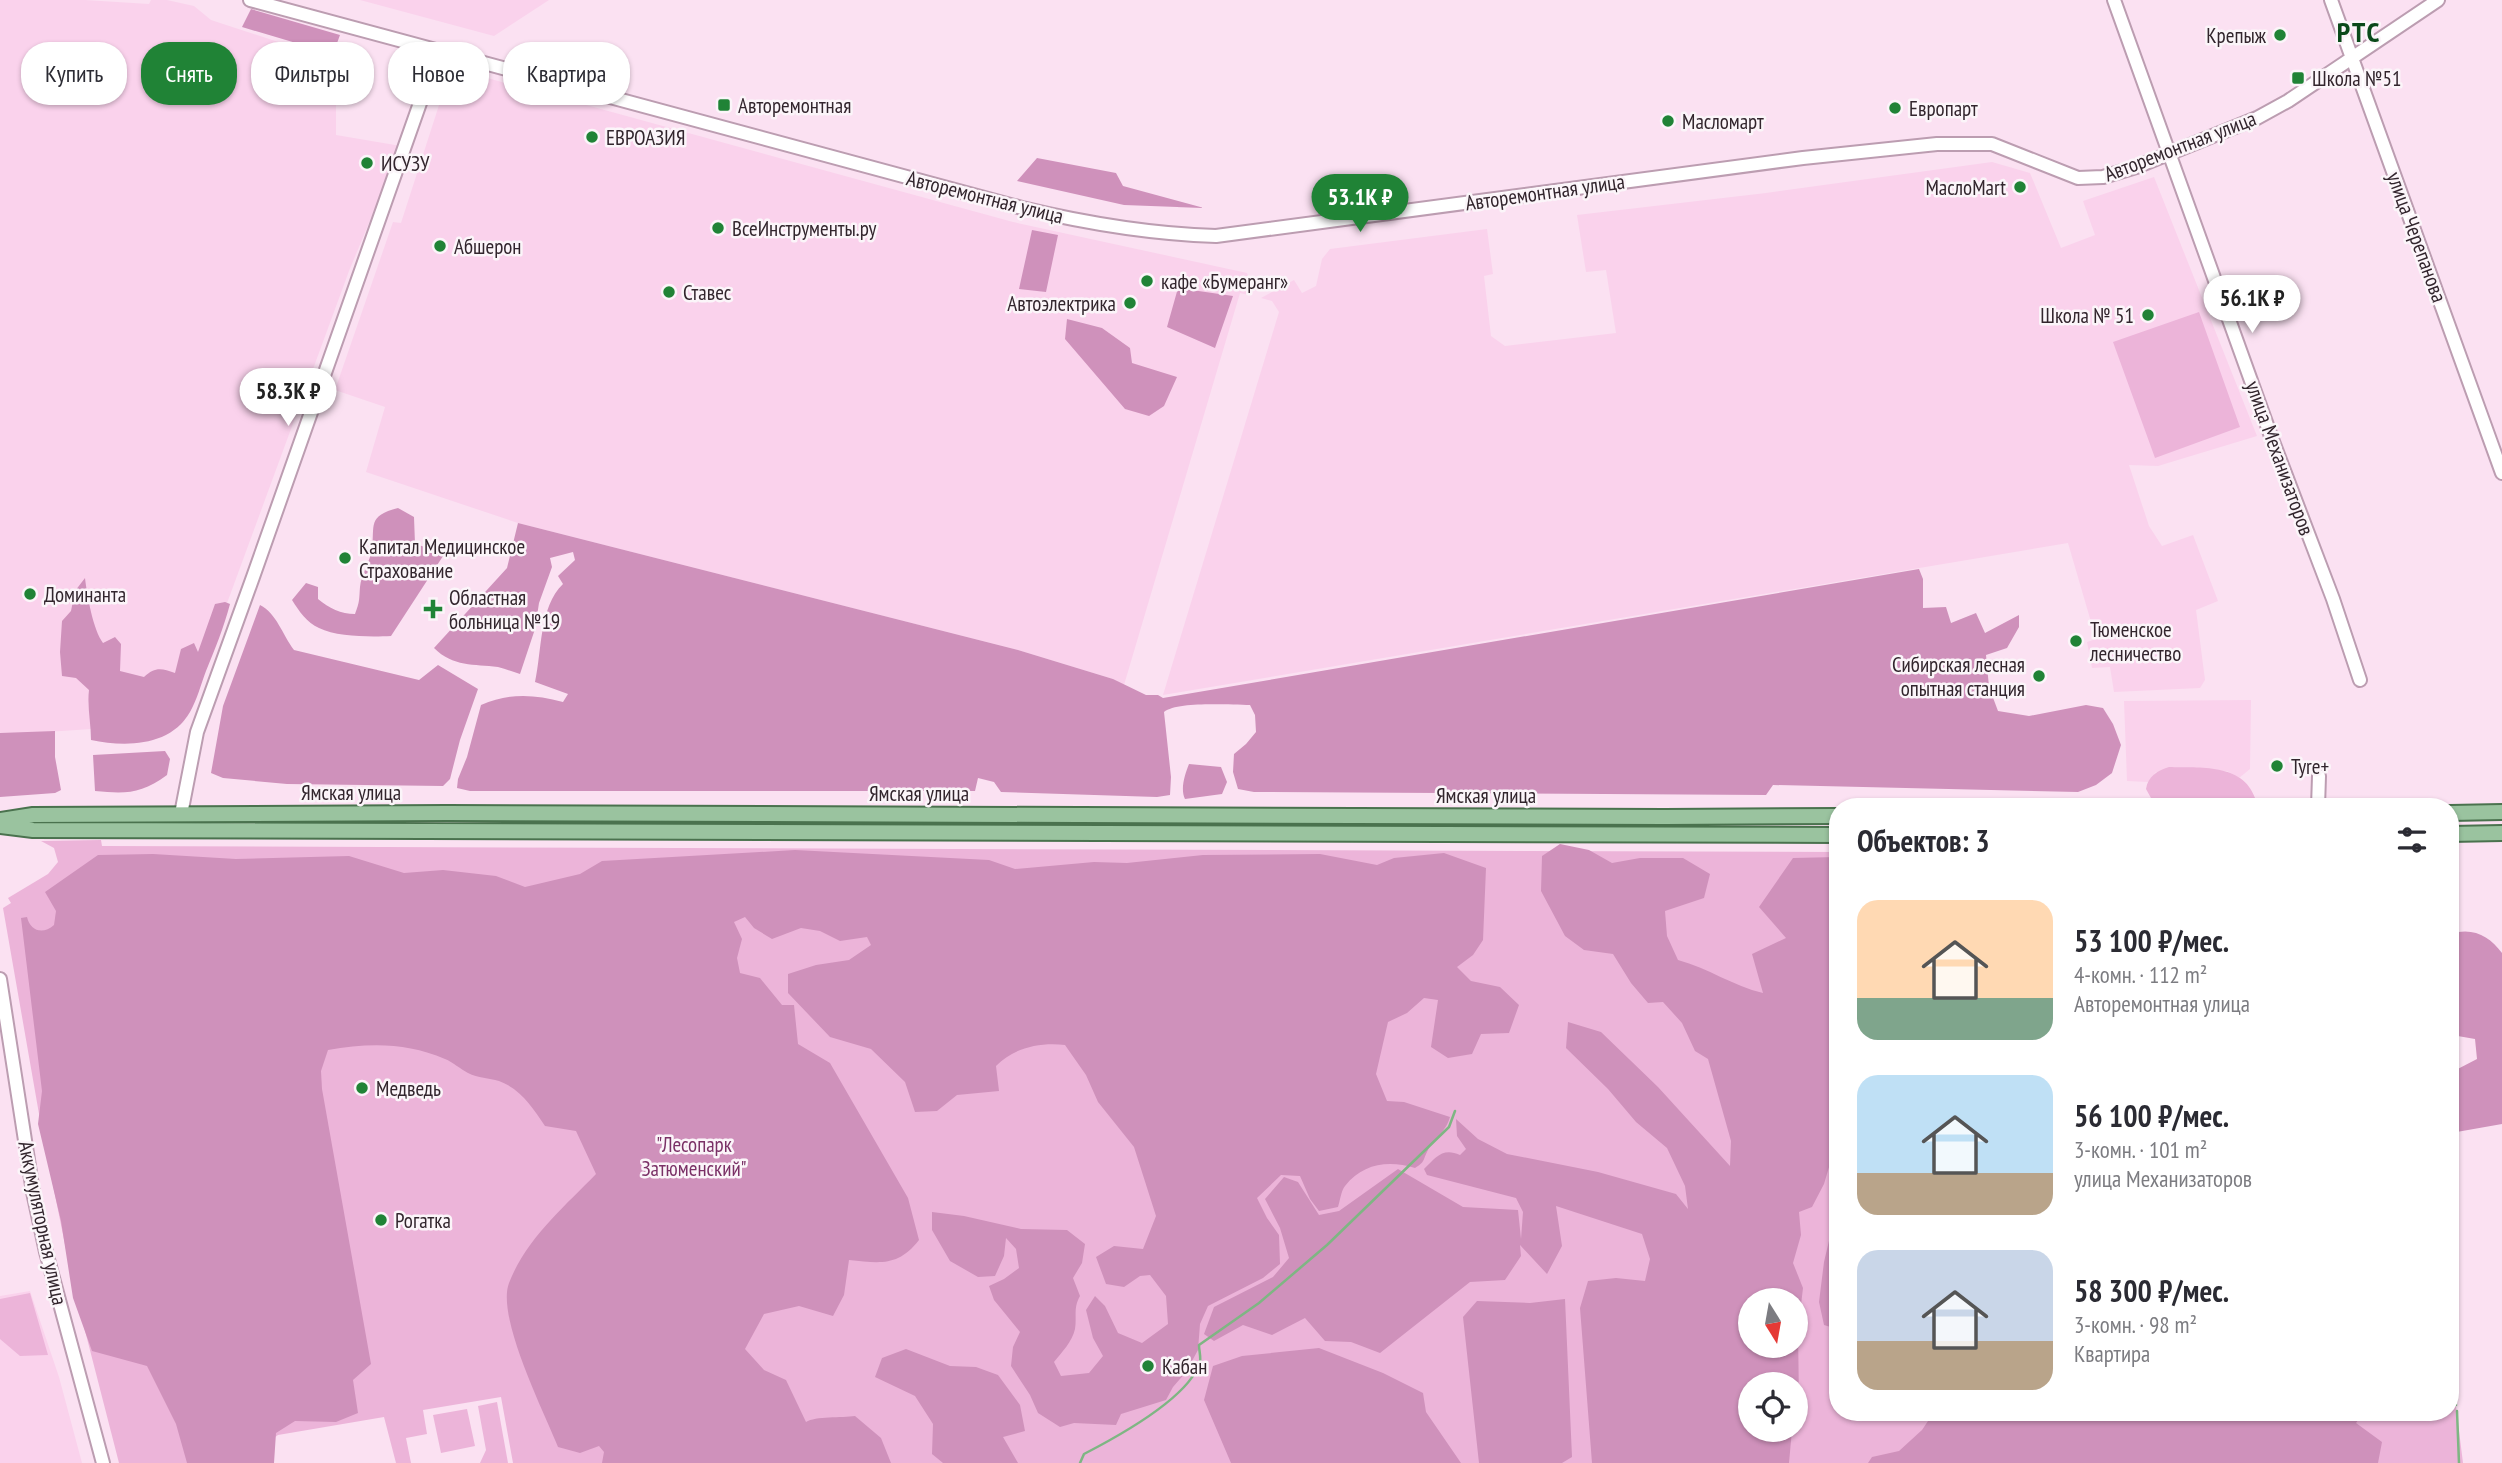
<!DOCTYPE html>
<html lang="ru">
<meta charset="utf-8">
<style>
body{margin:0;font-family:"PT Sans Narrow",sans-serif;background:#f7f7f7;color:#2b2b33;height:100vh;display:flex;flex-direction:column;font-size:26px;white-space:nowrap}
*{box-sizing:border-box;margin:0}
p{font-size:23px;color:#7c7c81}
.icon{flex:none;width:38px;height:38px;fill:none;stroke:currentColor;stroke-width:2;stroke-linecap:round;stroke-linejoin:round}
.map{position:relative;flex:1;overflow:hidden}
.details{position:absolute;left:1829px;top:798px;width:630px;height:623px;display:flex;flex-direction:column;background:#fff;border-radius:28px;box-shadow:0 2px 5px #0004}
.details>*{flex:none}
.hud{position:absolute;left:21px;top:42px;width:665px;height:63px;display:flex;gap:14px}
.needle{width:46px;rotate:169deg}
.fabs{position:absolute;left:1738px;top:1288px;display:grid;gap:14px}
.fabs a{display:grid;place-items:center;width:70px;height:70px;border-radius:50%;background:#fff;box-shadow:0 2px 5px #0004;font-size:35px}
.price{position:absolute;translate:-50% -60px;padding:0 16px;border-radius:24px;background:#fff;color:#222;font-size:23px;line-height:46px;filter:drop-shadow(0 2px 4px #0008)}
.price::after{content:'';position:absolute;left:50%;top:42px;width:21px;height:16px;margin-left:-10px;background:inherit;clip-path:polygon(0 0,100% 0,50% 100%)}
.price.selected{background:#208336;color:#fff}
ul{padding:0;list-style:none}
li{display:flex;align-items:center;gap:21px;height:175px;padding:0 28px}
li span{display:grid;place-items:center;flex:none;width:196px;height:140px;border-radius:21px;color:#555}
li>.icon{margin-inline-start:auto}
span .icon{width:84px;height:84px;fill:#fffc;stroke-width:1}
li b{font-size:30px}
h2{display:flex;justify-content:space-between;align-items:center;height:84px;padding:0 28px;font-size:30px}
.pill{padding:0 24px;border-radius:28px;background:#fff;box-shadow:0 2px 5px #0004;font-size:24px;line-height:63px}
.pill.selected{background:#208336;color:#fff}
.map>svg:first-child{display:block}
</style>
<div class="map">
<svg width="2502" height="1463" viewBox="0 0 2502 1463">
<rect width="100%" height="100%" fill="#fbe1f2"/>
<path fill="#fad2ec" d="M 0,0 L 85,0 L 149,4 L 151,0 L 167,0 L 194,6 L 211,20 L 336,61 L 336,135 L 401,146 L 349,271 L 183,723 L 0,735 Z
M 360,0 L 549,0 L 494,36 Z
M 451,68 L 1013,222 L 1247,273 L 1252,286 L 1249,295 L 1240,293 L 1124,685 L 1113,679 L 1018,650 L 518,523 L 366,472 L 385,407 L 335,390 L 393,222 L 401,223 Z
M 1992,162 L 2030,173 L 2061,248 L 2095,235 L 2083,201 L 2154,177 L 2257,436 L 2158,466 L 2129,465 L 2149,526 L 2162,546 L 2193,535 L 2218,601 L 2196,610 L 2205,680 L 2200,688 L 2114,692 L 2110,667 L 2092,668 L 2087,642 L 2096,639 L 2068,543 L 1163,695 L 1279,312 L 1272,301 L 1261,298 L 1294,280 L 1302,293 L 1316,286 L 1322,259 L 1330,249 L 1487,229 L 1493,274 L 1484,276 L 1491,336 L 1505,346 L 1616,333 L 1606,270 L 1586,272 L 1577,215 L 1766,193 Z
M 2251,700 L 2250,769 L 2239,778 L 2227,771 L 2156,772 L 2148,782 L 2127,781 L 2124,701 Z
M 30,1291 L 59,1377 L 82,1463 L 0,1463 L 0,1296 Z"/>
<path fill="#ecb4d9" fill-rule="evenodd" d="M 2199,312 L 2240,427 L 2155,458 L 2113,342 Z
M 2169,767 C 2199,768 2243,763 2255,798 L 2151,798 L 2146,789 C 2148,776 2157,771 2169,767 Z
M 101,840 L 102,846 L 1837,852 L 1838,1412 L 2450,1412 L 2450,1359 L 2463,1463 L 513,1463 L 501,1397 L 423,1410 L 427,1434 L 406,1438 L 411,1463 L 396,1463 L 384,1417 L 278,1435 L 244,1459 L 243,1463 L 119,1463 L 73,1284 L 42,1131 L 3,908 L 11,903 L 8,898 L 48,874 L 58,862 L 54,848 L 41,841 ZM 1750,1300 L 1796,1300 L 1796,1346 L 1750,1346 ZM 1750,1384 L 1796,1384 L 1796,1430 L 1750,1430 Z
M 30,1293 L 48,1355 L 20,1356 L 0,1339 L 0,1299 Z
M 497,1402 L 508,1463 L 480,1463 L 486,1450 L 478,1406 Z
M 467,1409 L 475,1446 L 441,1453 L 433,1415 Z"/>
<path fill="#cf91bb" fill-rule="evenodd" d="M 251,9 L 340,35 L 333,54 L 242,27 Z
M 1037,158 L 1116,173 L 1123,186 L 1204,208 L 1124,205 L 1017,181 Z
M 1032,230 L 1058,235 L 1046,292 L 1019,289 Z
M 1178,288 L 1233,296 L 1215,348 L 1167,327 Z
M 1067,319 L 1102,328 L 1130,348 L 1132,363 L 1177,377 L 1164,406 L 1149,416 L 1125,409 L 1065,339 Z
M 398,508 L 414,517 L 415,544 L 425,547 L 434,544 L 445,553 L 391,636 C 371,637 337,637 319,628 C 307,623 299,611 292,600 L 306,583 L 318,587 L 318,599 C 329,608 341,614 355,614 C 360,601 359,600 360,587 C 361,575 370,562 372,549 C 375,525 367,516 398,508 Z
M 518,523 L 1018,650 L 1113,679 L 1146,695 L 1158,695 L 1163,698 L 1919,569 L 1923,579 L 1923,608 L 1946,607 L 1951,623 L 1976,613 L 1985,633 L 2019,615 L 2019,627 L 2007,648 L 1986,655 L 1989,687 L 1998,711 L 2029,716 L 2086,705 L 2103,708 L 2113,724 L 2121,745 L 2112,773 L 2096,785 L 2078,792 L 1773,785 L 1766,795 L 1254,792 L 1238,789 L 1233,772 L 1234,754 L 1246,744 L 1256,732 L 1255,715 L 1250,705 C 1229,705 1178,701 1164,712 L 1171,777 L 1170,795 L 1157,797 L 1001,792 L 994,782 L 978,778 L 975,791 L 470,791 L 457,788 L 458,779 L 467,757 L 481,705 C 509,693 533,694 563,702 L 568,694 L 535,682 C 542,651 539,607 563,584 L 558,576 L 575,560 L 573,552 L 550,558 L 552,567 L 539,603 L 535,629 L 520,674 C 513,672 506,669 498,667 C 474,664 453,667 434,648 L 507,568 Z
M 85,578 C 87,595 93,630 103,643 L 115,637 L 121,644 L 120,671 L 144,677 C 155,667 161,668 175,673 L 181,649 L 194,643 L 198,652 L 215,604 L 225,602 L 230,604 C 224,627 215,649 206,671 C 201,684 197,700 190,712 C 170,747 125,747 91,740 C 91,723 87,706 89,690 L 76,678 L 62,676 L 60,652 L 62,621 L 71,611 L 75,591 Z
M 260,605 C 277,614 282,634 294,650 L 419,680 L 438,665 L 478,689 L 460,740 L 450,779 L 443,786 L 287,784 L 223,778 L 211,773 L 223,706 Z
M 55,731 L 55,757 L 61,790 L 55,793 L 0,797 L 0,733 Z
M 165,751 L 170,759 L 167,775 C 141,794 126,794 95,791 L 93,755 Z
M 1189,764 L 1221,767 L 1227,782 L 1222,794 L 1185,799 C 1180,789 1185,774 1189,764 Z
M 1560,844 L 1589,850 L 1612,863 L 1640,858 L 1683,858 L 1710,874 L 1704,898 L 1665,911 L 1667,936 L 1678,960 C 1708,968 1733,986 1763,993 L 1752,954 L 1786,938 L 1759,907 L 1793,858 L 1837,857 L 1837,1140 L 1824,1184 L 1812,1207 L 1799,1212 L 1801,1235 L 1793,1263 L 1803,1288 L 1798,1330 L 1799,1402 L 1796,1415 L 1796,1384 L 1750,1384 L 1750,1430 L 1792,1430 L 1789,1463 L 1592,1463 L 1580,1308 L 1588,1281 L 1616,1278 L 1645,1281 L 1650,1259 L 1642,1234 L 1556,1206 L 1562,1246 L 1547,1274 L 1520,1245 L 1521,1256 L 1505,1280 L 1470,1282 L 1380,1353 L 1351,1342 L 1325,1341 L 1305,1318 L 1272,1335 L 1243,1325 L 1214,1341 L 1204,1334 L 1214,1307 L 1273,1277 L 1289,1258 L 1280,1228 L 1265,1199 L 1284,1177 L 1298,1182 L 1319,1215 L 1339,1211 L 1398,1169 L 1463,1207 L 1518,1210 L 1521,1239 L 1523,1212 L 1516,1198 L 1427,1175 L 1424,1169 C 1436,1157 1443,1147 1460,1155 L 1466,1149 L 1457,1136 L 1456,1119 L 1478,1139 L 1507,1154 L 1598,1172 L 1676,1194 L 1688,1209 L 1685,1186 L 1667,1148 L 1636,1122 L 1608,1089 L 1566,1048 L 1568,1022 L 1601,1032 L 1658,1087 L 1730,1166 L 1731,1141 L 1708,1059 L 1695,1051 L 1682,1023 L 1663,1002 L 1648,1003 L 1631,983 L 1613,954 L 1584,950 L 1565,936 L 1541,891 L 1542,856 ZM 1750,1300 L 1796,1300 L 1796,1346 L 1750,1346 Z
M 795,850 L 989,860 L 1015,869 L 1094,862 L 1127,863 L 1203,855 L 1320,854 L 1377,865 L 1394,858 L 1444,853 L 1486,868 L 1483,940 L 1473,955 L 1457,967 L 1471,981 L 1500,987 L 1519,1005 L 1509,1033 L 1481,1034 L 1472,1054 L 1448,1058 L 1431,1047 L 1438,1000 L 1424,998 L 1407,1013 L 1388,1022 L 1376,1074 L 1387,1101 L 1404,1102 L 1450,1117 C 1445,1134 1435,1136 1428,1150 C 1422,1161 1426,1161 1415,1168 C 1389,1160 1363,1163 1345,1186 C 1341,1191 1340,1201 1338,1207 L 1319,1211 L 1310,1199 L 1300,1176 L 1281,1175 L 1257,1198 L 1267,1218 L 1279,1235 L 1280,1264 L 1263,1278 L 1208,1306 L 1200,1324 L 1198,1350 L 1186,1372 L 1173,1387 L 1166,1400 L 1121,1414 L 1116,1425 L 1074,1423 L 1060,1427 L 1038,1413 L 1030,1395 L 1011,1366 L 1013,1347 L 1020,1332 L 994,1300 L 989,1286 L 1004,1279 L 1019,1268 L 1016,1249 L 1006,1238 L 1004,1256 L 995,1276 L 978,1277 L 950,1261 L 932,1230 L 932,1212 L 964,1216 L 1021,1229 L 1067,1230 L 1085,1244 L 1082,1263 L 1073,1278 L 1080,1296 C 1073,1308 1077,1317 1075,1329 C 1072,1342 1062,1352 1054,1362 L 1061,1376 L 1089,1373 L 1103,1356 L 1093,1338 L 1086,1310 L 1095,1296 L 1105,1306 L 1118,1333 L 1142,1343 L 1168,1324 L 1166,1296 L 1150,1275 L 1140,1276 L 1124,1287 L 1106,1284 L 1096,1257 L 1114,1246 L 1143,1249 L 1156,1216 L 1134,1147 L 1098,1102 L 1086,1075 L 1065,1045 C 1040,1042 1013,1048 996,1066 L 999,1091 L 957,1095 L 937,1111 L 915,1112 L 905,1082 L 871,1049 L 830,1037 L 788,993 L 788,974 L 816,965 L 849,960 L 871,945 L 867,937 L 840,941 L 820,931 L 801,928 L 772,939 L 754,928 L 745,917 L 734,922 L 742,939 L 737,958 L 740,973 L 760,978 L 782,1005 L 794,1005 L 798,1044 L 830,1063 L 908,1198 L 919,1240 C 898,1267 880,1263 849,1260 L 844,1295 L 833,1316 L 799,1306 L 764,1314 L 745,1349 L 764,1370 L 786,1380 L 806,1422 C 815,1416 842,1418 855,1416 L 881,1438 L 891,1463 L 602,1463 L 604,1452 L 599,1446 L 580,1453 L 558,1447 C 544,1412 496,1317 509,1283 C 526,1239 564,1207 596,1174 L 576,1131 L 545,1126 C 533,1108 521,1089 499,1081 C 489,1078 478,1078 468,1073 C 460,1069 453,1062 445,1059 C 406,1042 368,1043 328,1050 L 321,1071 L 322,1089 L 371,1364 L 353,1380 L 358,1413 L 336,1422 L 295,1421 L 276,1433 L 274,1463 L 187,1463 L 176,1424 L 147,1366 L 92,1351 L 73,1298 L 61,1221 L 38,1124 L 42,1091 L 21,918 L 27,917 C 30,931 43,935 54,925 L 56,911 L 45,892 L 98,855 L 153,854 L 236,859 L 349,856 L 404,873 L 443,870 L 496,876 L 525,887 L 580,874 L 602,861 Z
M 2450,926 L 2458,932 C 2477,929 2491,938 2502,953 L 2502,1124 L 2451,1133 L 2450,1073 L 2477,1059 L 2475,1039 L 2452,1035 L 2450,1037 Z
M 1837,1207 L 1837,1329 L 1824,1325 L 1819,1302 L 1824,1262 Z
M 1565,1299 L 1572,1457 L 1562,1463 L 1479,1463 L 1463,1317 L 1477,1301 L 1530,1303 Z
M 1319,1348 L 1383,1373 L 1423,1393 L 1426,1412 L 1461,1463 L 1231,1463 L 1204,1400 L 1213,1366 L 1242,1356 Z
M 906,1349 L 950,1366 L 976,1367 L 998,1375 L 1020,1405 L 1025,1431 L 1003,1437 L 1018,1463 L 943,1463 L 932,1454 L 933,1424 L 915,1396 L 875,1377 L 882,1358 Z
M 1934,1412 L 2364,1412 L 2356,1423 L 2382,1442 L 2378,1463 L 1868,1463 L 1872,1457 L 1899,1451 L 1922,1430 Z"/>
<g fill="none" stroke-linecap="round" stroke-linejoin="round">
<path stroke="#7eb683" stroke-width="2.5" d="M 2450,1393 L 2456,1405
M 2457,1411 L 2459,1463
M 1080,1463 L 1084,1454 C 1115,1438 1189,1398 1200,1362 C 1201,1357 1199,1350 1199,1345 L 1259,1303 L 1327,1245 L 1449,1127 L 1455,1111"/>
<defs>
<path id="minor" d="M 250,0 L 1022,208 C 1085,223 1150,234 1216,236 L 1803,158 L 1937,144 L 1992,144 L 2078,178 L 2103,177 L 2136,167 L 2257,118 L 2288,101 L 2438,0
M 2114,0 L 2272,439 L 2333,599 L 2360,680
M 2331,0 L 2502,473
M 2318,807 L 2319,776
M 181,814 L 197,732 L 253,577 L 438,52
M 0,979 L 33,1192 L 46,1252 L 103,1463"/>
<path id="major" d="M 2450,813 L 2502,812
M 0,820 L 33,815 L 447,813 L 1665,817 L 1838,816
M 0,826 L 33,830 L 1838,835
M 2450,834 L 2502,833"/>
</defs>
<use href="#minor" stroke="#bc9db1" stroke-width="16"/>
<use href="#major" stroke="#4a724e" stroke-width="18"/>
<use href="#minor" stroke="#fff" stroke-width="12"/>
<use href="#major" stroke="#9ac39f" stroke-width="14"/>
</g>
<g fill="#208336" stroke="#fbf5f9" stroke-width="2.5">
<circle cx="2280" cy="35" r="7"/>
<rect x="2291" y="71" width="14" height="14" rx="3.5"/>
<rect x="717" y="98" width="14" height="14" rx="3.5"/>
<circle cx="1895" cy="108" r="7"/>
<circle cx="1668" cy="121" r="7"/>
<circle cx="592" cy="137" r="7"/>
<circle cx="367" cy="163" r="7"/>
<circle cx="2020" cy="187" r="7"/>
<circle cx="718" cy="228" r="7"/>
<circle cx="440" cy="246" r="7"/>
<circle cx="1147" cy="281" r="7"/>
<circle cx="669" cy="292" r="7"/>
<circle cx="1130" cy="303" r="7"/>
<circle cx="2148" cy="315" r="7"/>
<circle cx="345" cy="558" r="7"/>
<circle cx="30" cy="594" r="7"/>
<path d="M429.5 598.5h7v7h7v7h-7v7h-7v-7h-7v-7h7z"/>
<circle cx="2076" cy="641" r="7"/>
<circle cx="2039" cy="676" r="7"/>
<circle cx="2277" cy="766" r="7"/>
<circle cx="362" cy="1088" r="7"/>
<circle cx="381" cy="1220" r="7"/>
<circle cx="1148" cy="1366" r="7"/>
</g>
<g text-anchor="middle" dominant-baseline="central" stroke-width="5" stroke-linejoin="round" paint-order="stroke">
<g font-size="21" fill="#32252d" stroke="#fbf5f9" text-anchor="start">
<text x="2266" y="35" text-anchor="end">Крепыж</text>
<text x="2312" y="78">Школа №51</text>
<text x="738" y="105">Авторемонтная</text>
<text x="1909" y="108">Европарт</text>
<text x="1682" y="121">Масломарт</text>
<text x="606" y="137">ЕВРОАЗИЯ</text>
<text x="381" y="163">ИСУЗУ</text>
<text x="2006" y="187" text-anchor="end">МаслоMart</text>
<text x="732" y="228">ВсеИнструменты.ру</text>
<text x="454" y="246">Абшерон</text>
<text x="1161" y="281">кафе «Бумеранг»</text>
<text x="683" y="292">Ставес</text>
<text x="1116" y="303" text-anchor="end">Автоэлектрика</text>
<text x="2134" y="315" text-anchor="end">Школа № 51</text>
<text x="359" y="546">Капитал Медицинское<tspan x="359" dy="24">Страхование</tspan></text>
<text x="44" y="594">Доминанта</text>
<text x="449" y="597">Областная<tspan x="449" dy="24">больница №19</tspan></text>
<text x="2090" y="629">Тюменское<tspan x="2090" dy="24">лесничество</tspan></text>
<text x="2025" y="664" text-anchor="end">Сибирская лесная<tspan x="2025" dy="24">опытная станция</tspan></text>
<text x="2291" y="766">Tyre+</text>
<text x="376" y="1088">Медведь</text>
<text x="395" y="1220">Рогатка</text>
<text x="1162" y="1366">Кабан</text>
</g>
<g font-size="21" fill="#32252d" stroke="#fbf5f9">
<text transform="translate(2180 146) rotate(-21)">Авторемонтная улица</text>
<text transform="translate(1545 192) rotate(-8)">Авторемонтная улица</text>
<text transform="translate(985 197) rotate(14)">Авторемонтная улица</text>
<text transform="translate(2417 237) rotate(70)">улица Черепанова</text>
<text transform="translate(2280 458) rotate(70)">улица Механизаторов</text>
<text x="351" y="792">Ямская улица</text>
<text x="919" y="793">Ямская улица</text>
<text x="1486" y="795">Ямская улица</text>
<text transform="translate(43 1223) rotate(78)">Аккумуляторная улица</text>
</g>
<g font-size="21" fill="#7a3066" stroke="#fbf5f9">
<text x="694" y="1144">"Лесопарк<tspan x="694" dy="24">Затюменский"</tspan></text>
</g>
<g font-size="28" font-weight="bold" letter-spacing="2" fill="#0a4a1a" stroke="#fbf5f9">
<text x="2359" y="31">РТС</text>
</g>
</g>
</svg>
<div class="fabs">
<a><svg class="needle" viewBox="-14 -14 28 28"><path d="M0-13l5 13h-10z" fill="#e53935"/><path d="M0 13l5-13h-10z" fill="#7c7c81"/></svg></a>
<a><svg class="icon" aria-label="locate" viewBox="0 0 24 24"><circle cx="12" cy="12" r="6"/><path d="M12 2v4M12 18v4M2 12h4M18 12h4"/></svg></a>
</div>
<b class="price selected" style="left:1360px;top:234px">53.1K ₽</b>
<b class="price" style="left:2252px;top:335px">56.1K ₽</b>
<b class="price" style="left:288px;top:428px">58.3K ₽</b>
<div class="hud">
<a class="pill">Купить</a>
<a class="pill selected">Снять</a>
<a class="pill">Фильтры</a>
<a class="pill">Новое</a>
<a class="pill">Квартира</a>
</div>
<section class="details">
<h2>Объектов: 3<svg class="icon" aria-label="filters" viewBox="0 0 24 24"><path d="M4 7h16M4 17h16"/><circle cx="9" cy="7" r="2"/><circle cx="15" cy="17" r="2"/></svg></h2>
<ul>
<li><span style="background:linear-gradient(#ffd9b3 70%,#7fa58c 0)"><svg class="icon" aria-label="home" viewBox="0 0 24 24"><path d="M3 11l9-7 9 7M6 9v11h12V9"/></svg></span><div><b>53 100 ₽/мес.</b><p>4-комн. · 112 m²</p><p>Авторемонтная улица</p></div></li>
<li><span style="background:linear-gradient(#bfe0f5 70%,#b9a48a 0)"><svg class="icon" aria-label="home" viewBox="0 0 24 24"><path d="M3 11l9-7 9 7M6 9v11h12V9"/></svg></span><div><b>56 100 ₽/мес.</b><p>3-комн. · 101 m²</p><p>улица Механизаторов</p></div></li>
<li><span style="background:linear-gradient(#c9d6e8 65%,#b9a48a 0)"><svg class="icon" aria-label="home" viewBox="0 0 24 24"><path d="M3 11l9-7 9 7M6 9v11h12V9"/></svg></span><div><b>58 300 ₽/мес.</b><p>3-комн. · 98 m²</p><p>Квартира</p></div></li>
</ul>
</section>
</div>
